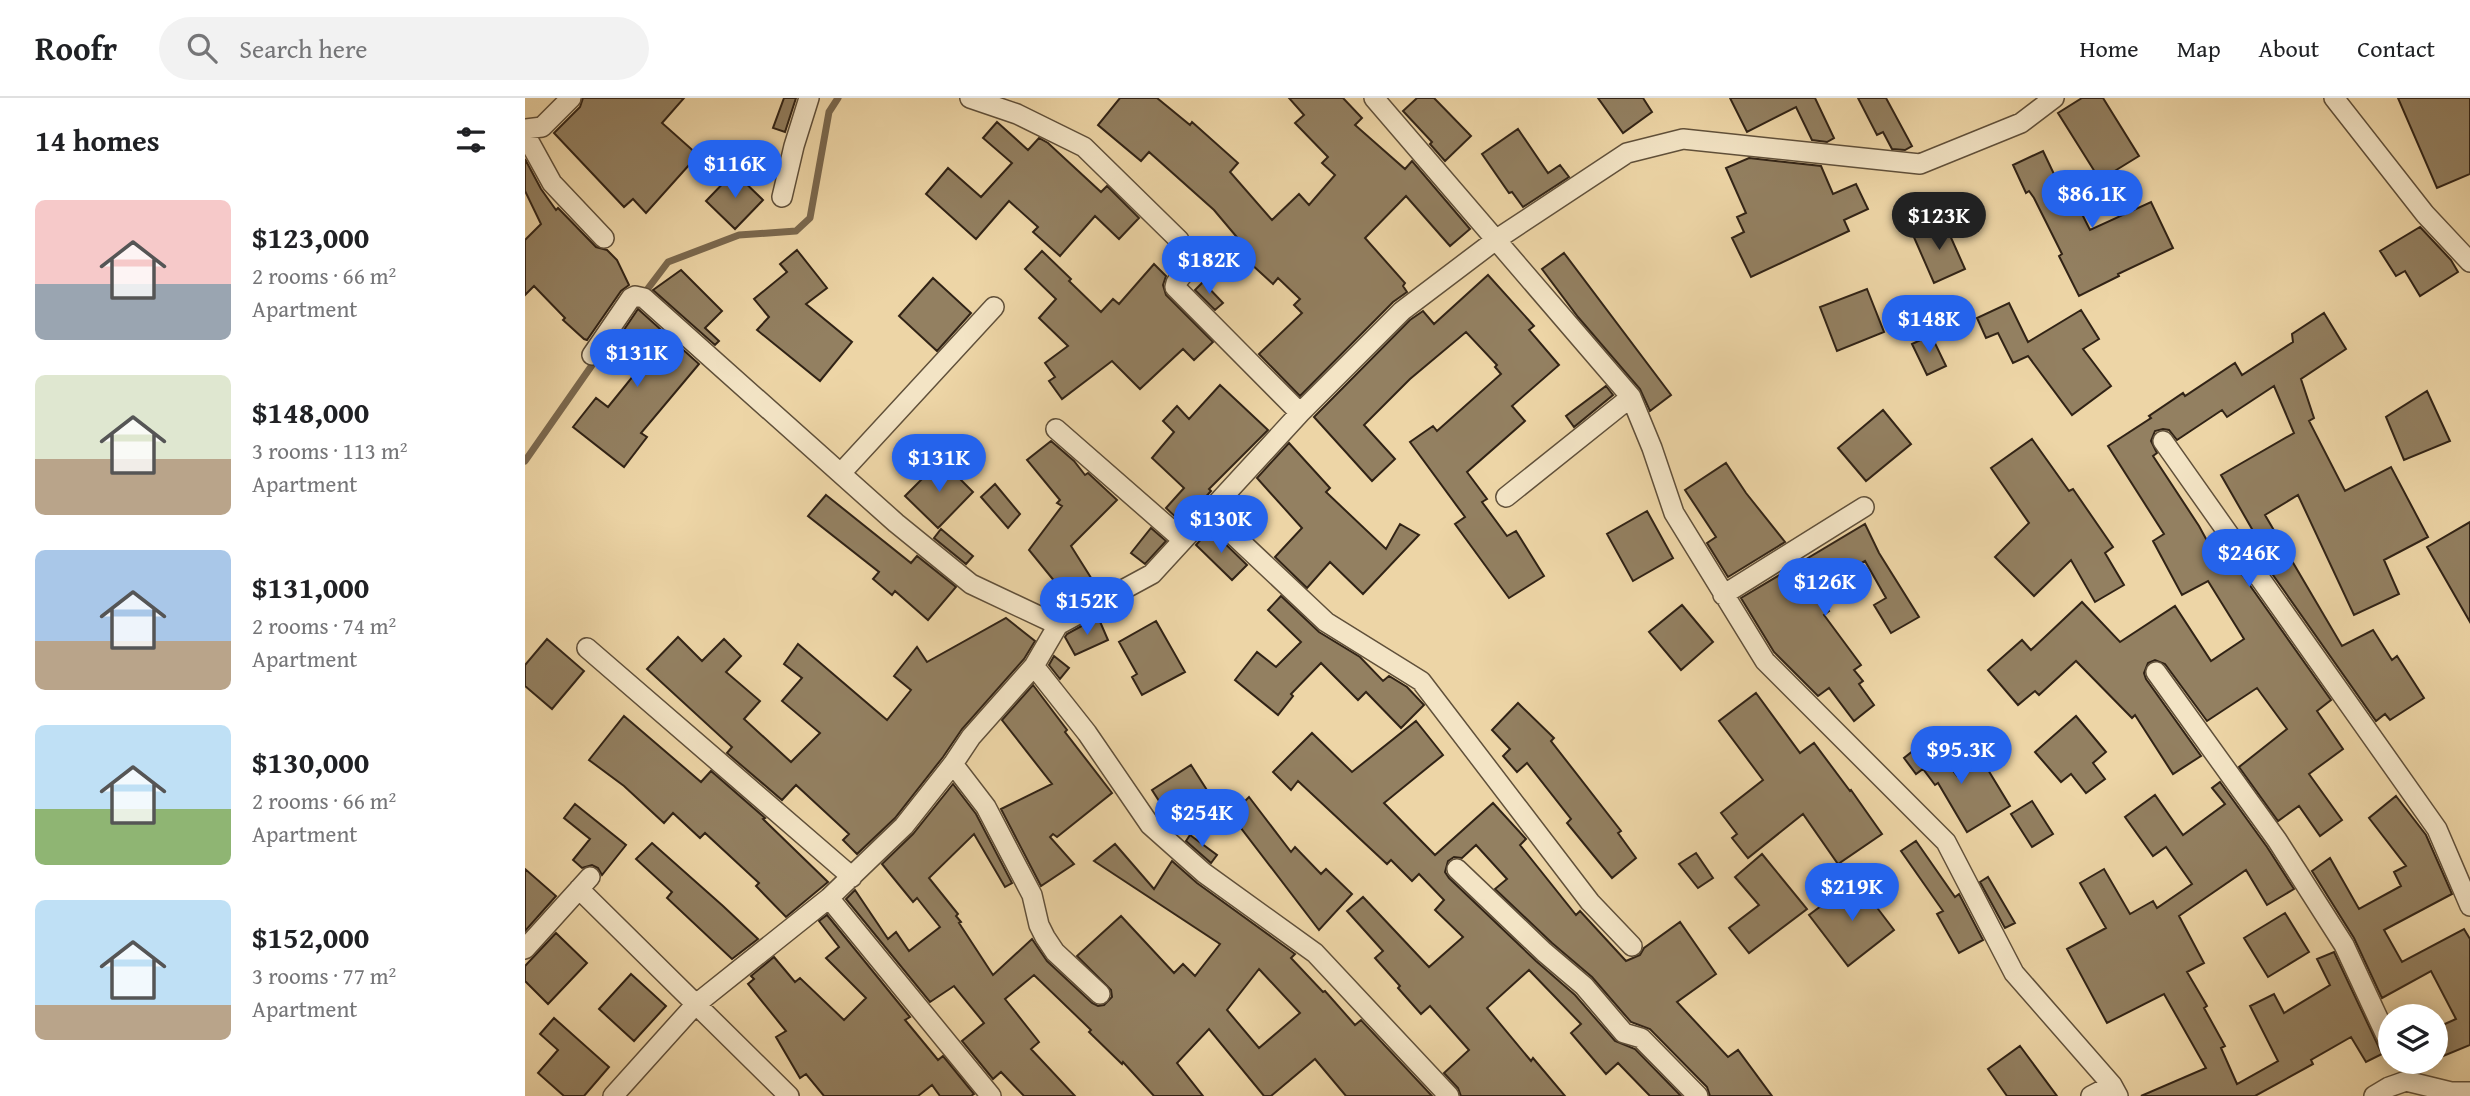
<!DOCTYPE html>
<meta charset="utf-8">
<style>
body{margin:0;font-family:"Gentium Book Plus",serif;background:#f2f2f2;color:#202124;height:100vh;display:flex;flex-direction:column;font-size:26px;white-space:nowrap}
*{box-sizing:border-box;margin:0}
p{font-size:23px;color:#757577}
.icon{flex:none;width:38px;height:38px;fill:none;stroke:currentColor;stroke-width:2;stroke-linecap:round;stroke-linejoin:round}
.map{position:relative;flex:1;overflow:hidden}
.side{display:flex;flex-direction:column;background:#fff;width:525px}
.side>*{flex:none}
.controls{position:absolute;left:1853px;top:906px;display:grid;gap:14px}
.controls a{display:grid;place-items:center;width:70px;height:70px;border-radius:50%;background:#fff;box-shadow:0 4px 18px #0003;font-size:35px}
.price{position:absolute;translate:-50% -60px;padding:0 16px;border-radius:24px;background:#2563eb;color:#fff;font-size:23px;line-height:46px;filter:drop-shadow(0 2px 4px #0008)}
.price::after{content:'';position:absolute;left:50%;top:42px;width:21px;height:16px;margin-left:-10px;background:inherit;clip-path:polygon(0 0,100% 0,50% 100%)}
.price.current{background:#222;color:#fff}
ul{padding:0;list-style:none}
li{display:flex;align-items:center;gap:21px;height:175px;padding:0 35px}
li span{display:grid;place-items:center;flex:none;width:196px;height:140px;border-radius:10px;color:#555}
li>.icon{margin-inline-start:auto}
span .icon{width:84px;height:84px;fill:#fffc;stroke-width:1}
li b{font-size:30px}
h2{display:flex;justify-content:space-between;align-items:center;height:84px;padding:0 35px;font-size:30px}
header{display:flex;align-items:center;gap:42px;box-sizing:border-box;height:98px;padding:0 35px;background:#fff;border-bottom:2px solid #e0e0e0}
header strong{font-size:33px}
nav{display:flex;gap:38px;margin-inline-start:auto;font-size:24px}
.search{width:490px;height:63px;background:#f2f2f2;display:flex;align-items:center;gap:18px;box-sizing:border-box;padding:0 24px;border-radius:38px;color:#757577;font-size:26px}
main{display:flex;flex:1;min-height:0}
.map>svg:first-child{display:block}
</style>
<header>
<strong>Roofr</strong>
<div class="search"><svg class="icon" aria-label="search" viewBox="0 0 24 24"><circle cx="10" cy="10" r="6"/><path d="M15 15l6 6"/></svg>Search here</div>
<nav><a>Home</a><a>Map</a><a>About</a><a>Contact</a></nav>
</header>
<main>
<section class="side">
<h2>14 homes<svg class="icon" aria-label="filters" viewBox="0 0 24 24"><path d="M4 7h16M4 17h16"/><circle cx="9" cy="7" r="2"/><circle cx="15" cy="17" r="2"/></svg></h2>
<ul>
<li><span style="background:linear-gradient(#f6c9c9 60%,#9aa5b1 0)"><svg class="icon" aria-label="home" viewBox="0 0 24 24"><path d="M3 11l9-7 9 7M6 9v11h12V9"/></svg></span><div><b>$123,000</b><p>2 rooms · 66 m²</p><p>Apartment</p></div></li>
<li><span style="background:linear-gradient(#dfe7d0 60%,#b9a48a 0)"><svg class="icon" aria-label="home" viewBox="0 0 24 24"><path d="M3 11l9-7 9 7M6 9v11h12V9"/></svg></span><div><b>$148,000</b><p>3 rooms · 113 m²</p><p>Apartment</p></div></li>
<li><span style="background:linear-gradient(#a9c7e8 65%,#b9a48a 0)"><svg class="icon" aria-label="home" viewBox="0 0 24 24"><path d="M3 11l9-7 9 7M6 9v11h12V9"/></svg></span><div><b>$131,000</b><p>2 rooms · 74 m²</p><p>Apartment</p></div></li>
<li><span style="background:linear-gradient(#bfe0f5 60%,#8fb573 0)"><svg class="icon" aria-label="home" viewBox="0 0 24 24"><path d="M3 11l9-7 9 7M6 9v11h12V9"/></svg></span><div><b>$130,000</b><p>2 rooms · 66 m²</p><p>Apartment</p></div></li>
<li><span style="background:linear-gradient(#bfe0f5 75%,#b9a48a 0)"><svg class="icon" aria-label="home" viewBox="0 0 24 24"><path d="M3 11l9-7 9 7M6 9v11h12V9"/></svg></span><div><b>$152,000</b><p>3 rooms · 77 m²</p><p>Apartment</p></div></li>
</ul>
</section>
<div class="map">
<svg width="1945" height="998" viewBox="0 0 1945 998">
<rect width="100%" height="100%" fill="#edd5a6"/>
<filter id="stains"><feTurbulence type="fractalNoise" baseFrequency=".00286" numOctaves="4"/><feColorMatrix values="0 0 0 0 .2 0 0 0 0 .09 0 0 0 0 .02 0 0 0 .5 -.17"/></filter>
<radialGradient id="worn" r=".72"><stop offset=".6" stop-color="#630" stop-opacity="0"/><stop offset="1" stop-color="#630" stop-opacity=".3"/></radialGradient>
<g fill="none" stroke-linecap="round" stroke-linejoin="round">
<path stroke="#7b694f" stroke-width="7" d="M 118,197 L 143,164 L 214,137 L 271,133 L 285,120 L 304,14 L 313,0
M 0,363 L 72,260"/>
</g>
<path fill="#938061" stroke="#312316" stroke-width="2" fill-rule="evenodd" d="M 58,0 L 159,0 L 137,25 L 173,57 L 121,115 L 108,101 L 99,109 L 29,35 L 55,9 Z
M 259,0 L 271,0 L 260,34 L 248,30 Z
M 595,0 L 632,0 L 665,27 L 667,24 L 713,65 L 705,74 L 747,122 L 774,96 L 784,107 L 810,77 L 797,65 L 803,59 L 770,25 L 779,17 L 764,0 L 818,0 L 837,20 L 830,27 L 880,71 L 887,63 L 945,131 L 925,148 L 881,98 L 840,140 L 880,185 L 878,188 L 882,194 L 868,204 L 775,298 L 734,256 L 777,215 L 769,207 L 775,201 L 753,180 L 748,186 L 724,164 L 711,149 L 716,144 L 689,112 L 624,54 L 616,63 L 573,27 Z
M 892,0 L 909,0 L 946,38 L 920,63 L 905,46 L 907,44 L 878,13 Z
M 1073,0 L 1118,0 L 1127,14 L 1098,35 Z
M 1205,0 L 1290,0 L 1309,40 L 1302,44 L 1287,42 L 1271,9 L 1222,34 Z
M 1333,0 L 1361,0 L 1387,48 L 1380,52 L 1367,51 L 1358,34 L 1352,37 Z
M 1557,0 L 1578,0 L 1614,58 L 1575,82 L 1533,15 Z
M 1873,0 L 1945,0 L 1945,76 L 1912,90 Z
M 472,24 L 503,52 L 514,40 L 523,45 L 576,94 L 582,88 L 614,120 L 594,141 L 570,118 L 535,158 L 508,134 L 513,129 L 484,103 L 451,141 L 401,96 L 423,70 L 456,99 L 487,65 L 458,40 Z
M 993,31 L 1023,75 L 1035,67 L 1044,79 L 998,109 L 987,94 L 984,95 L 957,56 Z
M 1518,53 L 1537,93 L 1544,90 L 1565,132 L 1626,104 L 1648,150 L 1593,176 L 1594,178 L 1554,198 L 1534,158 L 1537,156 L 1509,100 L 1504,93 L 1501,95 L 1488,67 Z
M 1224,60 L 1296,68 L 1308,96 L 1331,86 L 1343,111 L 1319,122 L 1324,133 L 1226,179 L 1207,140 L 1219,134 L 1212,119 L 1221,115 L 1201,70 Z
M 0,61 L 16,91 L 31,112 L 33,110 L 71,149 L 82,152 L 92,162 L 104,187 L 96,193 L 62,242 L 59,241 L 38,222 L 40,220 L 9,188 L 0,197 L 0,142 L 16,126 L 0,93 Z
M 209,74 L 238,102 L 210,131 L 181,103 Z
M 1419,124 L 1440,171 L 1409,185 L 1388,137 Z
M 1895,129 L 1926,162 L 1933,174 L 1895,198 L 1880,173 L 1871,178 L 1855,153 Z
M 272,152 L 302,190 L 281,206 L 327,244 L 295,283 L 232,232 L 244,219 L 229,201 L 262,174 L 255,166 Z
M 517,153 L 546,181 L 544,183 L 576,214 L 588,201 L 594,206 L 629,166 L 641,178 L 638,187 L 641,197 L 688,244 L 669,262 L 658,251 L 615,291 L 587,263 L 537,301 L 524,283 L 530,279 L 520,265 L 543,248 L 514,220 L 531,201 L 500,171 Z
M 1039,155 L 1146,297 L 1125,313 L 1115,291 L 1053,219 L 1017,171 Z
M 156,172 L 197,213 L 180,230 L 194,243 L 190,247 L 128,192 Z
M 963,177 L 1009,228 L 1004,232 L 1034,267 L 987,308 L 1000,323 L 942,374 L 962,401 L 957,404 L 982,438 L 991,433 L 1019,478 L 984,500 L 930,426 L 940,419 L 885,344 L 908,328 L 912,333 L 976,276 L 970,269 L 972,267 L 941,234 L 885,281 L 839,327 L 870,361 L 847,383 L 789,319 L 885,222 L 898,213 L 909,226 Z
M 408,180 L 446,215 L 412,253 L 374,218 Z
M 678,184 L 698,205 L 690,212 L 670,192 Z
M 1342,191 L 1359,234 L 1312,253 L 1295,209 Z
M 1484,205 L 1503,244 L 1556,212 L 1574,241 L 1558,251 L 1586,288 L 1547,317 L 1503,258 L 1488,265 L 1473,235 L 1461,240 L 1452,220 Z
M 113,211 L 174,266 L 116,335 L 122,339 L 99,369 L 48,329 L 71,300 L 83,309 L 109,277 L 82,257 Z
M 1799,215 L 1821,251 L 1776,281 L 1789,320 L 1784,323 L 1820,393 L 1866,369 L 1903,439 L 1859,462 L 1874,496 L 1829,517 L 1773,397 L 1740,417 L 1817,548 L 1848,532 L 1867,562 L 1872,558 L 1899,600 L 1865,622 L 1860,616 L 1851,623 L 1724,443 L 1731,438 L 1696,377 L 1769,335 L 1749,288 L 1702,319 L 1697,312 L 1652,342 L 1644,332 L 1638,331 L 1630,333 L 1626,343 L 1632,355 L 1628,358 L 1674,428 L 1692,461 L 1702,455 L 1806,602 L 1792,613 L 1818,651 L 1784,676 L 1817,722 L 1795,738 L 1774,708 L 1753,723 L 1714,669 L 1762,631 L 1732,590 L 1682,623 L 1640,566 L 1630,562 L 1623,565 L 1619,575 L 1621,581 L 1676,658 L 1648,676 L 1610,617 L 1607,620 L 1551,563 L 1514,597 L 1510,593 L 1493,607 L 1463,572 L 1497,542 L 1506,552 L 1557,504 L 1595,544 L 1650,508 L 1686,563 L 1719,541 L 1683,483 L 1657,497 L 1628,443 L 1639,436 L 1583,348 L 1626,320 L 1624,318 L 1658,295 L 1660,298 L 1710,265 L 1717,277 L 1768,244 L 1767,236 Z
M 1406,237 L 1421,268 L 1402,277 L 1387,246 Z
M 695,287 L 743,332 L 684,391 L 686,393 L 657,425 L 641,410 L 659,390 L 627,360 L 649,334 L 638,323 L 652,308 L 664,321 Z
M 1081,288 L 1088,297 L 1049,329 L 1041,318 Z
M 1902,293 L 1925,343 L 1879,362 L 1861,319 Z
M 1358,312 L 1386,346 L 1341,383 L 1313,350 Z
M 1507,341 L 1544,393 L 1548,391 L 1588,449 L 1580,455 L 1599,487 L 1570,504 L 1546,462 L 1509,498 L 1470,459 L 1504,425 L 1466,370 Z
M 526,343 L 549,363 L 560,377 L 563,375 L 592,402 L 546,448 L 573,491 L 533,513 L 523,509 L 521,497 L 535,490 L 504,452 L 537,408 L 532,405 L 535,402 L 502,362 Z
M 764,345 L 805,390 L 801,394 L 861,451 L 875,426 L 894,437 L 838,496 L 805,464 L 782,490 L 750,459 L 777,430 L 732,380 Z
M 416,362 L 448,394 L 413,430 L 380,398 Z
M 1201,365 L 1221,395 L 1260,444 L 1203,479 L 1182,445 L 1191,439 L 1160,392 Z
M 470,386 L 495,416 L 483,430 L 456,399 Z
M 301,397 L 386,465 L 392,458 L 431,489 L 403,522 L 370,493 L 367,497 L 348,481 L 354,474 L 283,418 Z
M 1122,413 L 1148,460 L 1108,483 L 1082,436 Z
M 1945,424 L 1945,524 L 1902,449 Z
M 1340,426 L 1354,455 L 1394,519 L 1366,535 L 1349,507 L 1361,500 L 1340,463 L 1289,493 L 1304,513 L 1299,517 L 1336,567 L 1329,572 L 1338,583 L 1334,586 L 1349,607 L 1329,623 L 1304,590 L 1293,598 L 1249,554 L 1216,500 Z
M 626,430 L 641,443 L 620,466 L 606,455 Z
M 416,431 L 448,458 L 441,466 L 409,440 Z
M 685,431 L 722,467 L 707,482 L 671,447 Z
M 756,498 L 794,534 L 835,559 L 858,583 L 864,578 L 882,589 L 899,607 L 876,630 L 841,594 L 833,602 L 796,565 L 766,596 L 768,598 L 753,617 L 710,582 L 732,554 L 751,569 L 776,544 L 743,512 Z
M 1157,507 L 1188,544 L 1156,572 L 1124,534 Z
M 573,519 L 583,542 L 550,557 L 540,539 L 542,536 Z
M 481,520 L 510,543 L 499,561 L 437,631 L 418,659 L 370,720 L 332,756 L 318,742 L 324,736 L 271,687 L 257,702 L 202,655 L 207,649 L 122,571 L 153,539 L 177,563 L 199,541 L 216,558 L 201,574 L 235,603 L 219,621 L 266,664 L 295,635 L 257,603 L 277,580 L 259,566 L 273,546 L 362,622 L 386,592 L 369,578 L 392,549 L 402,564 Z
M 631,523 L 660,574 L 617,597 L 607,579 L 612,576 L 594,544 Z
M 22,541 L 59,573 L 27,611 L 0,588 L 0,567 Z
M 529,558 L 544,570 L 535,581 L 524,567 Z
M 508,587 L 542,632 L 540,634 L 587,695 L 532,739 L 528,736 L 525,739 L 549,766 L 516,788 L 476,711 L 527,686 L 477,622 Z
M 1231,595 L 1275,655 L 1289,645 L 1325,693 L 1326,692 L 1357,736 L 1313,766 L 1278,716 L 1223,760 L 1207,740 L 1212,736 L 1196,715 L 1238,682 L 1194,623 Z
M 993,605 L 1029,640 L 1026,643 L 1096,733 L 1093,735 L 1111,760 L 1087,780 L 1042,725 L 1046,721 L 1002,665 L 992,674 L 978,658 L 985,651 L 967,632 Z
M 99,618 L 176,684 L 186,673 L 240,720 L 238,721 L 303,784 L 261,819 L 231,788 L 234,785 L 180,735 L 175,740 L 148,715 L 139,725 L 99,688 L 64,662 Z
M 1551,618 L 1581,654 L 1568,665 L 1580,681 L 1561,695 L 1546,676 L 1536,684 L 1510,654 Z
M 891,623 L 918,657 L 859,705 L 910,757 L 968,705 L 1001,741 L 995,747 L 1051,817 L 1055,813 L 1101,863 L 1115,857 L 1119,850 L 1155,824 L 1191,876 L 1152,904 L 1203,959 L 1213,952 L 1247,998 L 1185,998 L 1182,989 L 1125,931 L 1106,924 L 1067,879 L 1027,845 L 970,791 L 982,781 L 951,747 L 937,760 L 929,759 L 923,763 L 920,774 L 924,780 L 1011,863 L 1050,897 L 1090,943 L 1110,951 L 1156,998 L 1125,998 L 1093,965 L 1081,976 L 1046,935 L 1056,926 L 1004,872 L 962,910 L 1006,963 L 1008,960 L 1040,998 L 936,998 L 933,990 L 919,975 L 944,952 L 905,908 L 896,916 L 873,890 L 875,888 L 850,860 L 858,853 L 822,813 L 838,799 L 904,869 L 938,839 L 910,812 L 919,802 L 894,776 L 887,783 L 866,762 L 862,766 L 773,683 L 766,692 L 748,674 L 787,635 L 827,674 Z
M 1403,641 L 1432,678 L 1457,662 L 1485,708 L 1442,734 L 1413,685 L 1410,687 L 1398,671 L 1391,676 L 1379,660 Z
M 666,667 L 687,700 L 666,726 L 654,734 L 627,692 Z
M 1695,684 L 1742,749 L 1769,791 L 1742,807 L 1721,772 L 1654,818 L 1679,865 L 1662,874 L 1682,908 L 1679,910 L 1700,948 L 1696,950 L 1712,986 L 1753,963 L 1725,908 L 1749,896 L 1759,915 L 1805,887 L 1792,861 L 1809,854 L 1857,956 L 1841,964 L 1826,939 L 1786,962 L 1788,966 L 1730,998 L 1616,998 L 1681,970 L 1639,896 L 1582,925 L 1542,851 L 1581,830 L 1555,785 L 1579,771 L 1605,816 L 1628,803 L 1632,810 L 1667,786 L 1641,749 L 1628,758 L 1600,719 L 1630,697 L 1658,737 L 1700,706 L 1687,690 Z
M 428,686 L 451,716 L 487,785 L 480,789 L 449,736 L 404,780 L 433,816 L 431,818 L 436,824 L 434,825 L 468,877 L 507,841 L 522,863 L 567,905 L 573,908 L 579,907 L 587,899 L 586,892 L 552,858 L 596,818 L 649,875 L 658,866 L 670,878 L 695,846 L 569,763 L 590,746 L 629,791 L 647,763 L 672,785 L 770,856 L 766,860 L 798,894 L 800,893 L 830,927 L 836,922 L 907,998 L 821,998 L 790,961 L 746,998 L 739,998 L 684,931 L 652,965 L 678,998 L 629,998 L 598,964 L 597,966 L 564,934 L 566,932 L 509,877 L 480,901 L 514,944 L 506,951 L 550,998 L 499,998 L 476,974 L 468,981 L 437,943 L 459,925 L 429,888 L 405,904 L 321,801 L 330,792 L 363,841 L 371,834 L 384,853 L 415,829 L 392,800 L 388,804 L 357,766 L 388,736 ZM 734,871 L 775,915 L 734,950 L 702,912 Z
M 1871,698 L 1901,737 L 1927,796 L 1859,832 L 1877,864 L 1939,831 L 1945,841 L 1945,947 L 1911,961 L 1911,930 L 1931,921 L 1906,873 L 1857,900 L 1829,840 L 1787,773 L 1805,760 L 1834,811 L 1876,788 L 1869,774 L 1881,768 L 1844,720 Z
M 724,699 L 766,754 L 770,749 L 796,776 L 801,771 L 827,796 L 794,832 L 706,717 Z
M 1507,703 L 1528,736 L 1507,749 L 1486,716 Z
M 50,706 L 101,747 L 77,777 L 73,770 L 67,767 L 57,770 L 48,762 L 65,741 L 39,720 Z
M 665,737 L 692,757 L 686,765 L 661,743 Z
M 1391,743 L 1430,799 L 1434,796 L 1458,842 L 1434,855 L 1412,816 L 1418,813 L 1376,753 Z
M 127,745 L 198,808 L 233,841 L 207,861 L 142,800 L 147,794 L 111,761 Z
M 1171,755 L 1188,780 L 1173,790 L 1154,766 Z
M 1237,756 L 1282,811 L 1224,855 L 1204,830 L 1234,807 L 1210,779 Z
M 0,771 L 31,798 L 0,833 Z
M 1463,779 L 1490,825 L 1480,830 L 1455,784 Z
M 1331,782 L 1369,832 L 1323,868 L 1284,817 Z
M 1760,815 L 1784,854 L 1743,879 L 1719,840 Z
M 302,817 L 385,919 L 380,922 L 413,962 L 418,958 L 449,996 L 446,998 L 415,998 L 407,987 L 393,998 L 299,998 L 281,976 L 275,980 L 251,939 L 261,933 L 223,886 L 229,881 L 226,878 L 249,859 L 270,884 L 275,880 L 319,922 L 341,900 L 301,860 L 314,849 L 294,823 Z
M 31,835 L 62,865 L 23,906 L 0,883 L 0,868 Z
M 106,876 L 141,908 L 109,943 L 74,911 Z
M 29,920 L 84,969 L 59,998 L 39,998 L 13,975 L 33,952 L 15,936 Z
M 1495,948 L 1532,998 L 1482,998 L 1463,971 Z"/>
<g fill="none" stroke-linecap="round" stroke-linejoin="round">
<defs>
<path id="street" d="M 445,0 L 492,16 L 559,49 L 654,142 L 663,170 L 651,185 L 650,189 L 775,315
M 849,0 L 1106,299 L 1127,350 L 1149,415 L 1240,563 L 1421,744 L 1489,875 L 1587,987 L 1593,998
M 1809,0 L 1900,116 L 1945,164
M 0,31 L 17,29 L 46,0
M 0,36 L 27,85 L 79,140
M 257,99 L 269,48 L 284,0
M 67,257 L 106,200 L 110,198 L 119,200 L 371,425 L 446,486 L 533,527
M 531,331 L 658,442
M 1638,343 L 1912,731 L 1945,808
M 316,375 L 469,209
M 981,399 L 1106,299
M 683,413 L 801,524 L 896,583 L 1065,804 L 1107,848
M 1198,497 L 1339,409
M 62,550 L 327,779
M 509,568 L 562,635 L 625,727 L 679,775 L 790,855 L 924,998
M 1631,574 L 1752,742 L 1819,847 L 1866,948
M 428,666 L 461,709 L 507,797 L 514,827 L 520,839 L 530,854 L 575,896
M 932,771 L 1019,854 L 1059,888 L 1099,935 L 1116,940 L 1173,998
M 54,791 L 264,998
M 304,800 L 466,998
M 0,851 L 65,779
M 88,998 L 170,907 L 304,800 L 379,728 L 428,666 L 446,639 L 509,568 L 533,527 L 627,476 L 775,315 L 877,213 L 972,141 L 1102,55 L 1158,41 L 1395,66 L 1496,25 L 1529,0
M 1566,998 L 1587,987
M 1849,998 L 1864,989 L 1881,983 L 1926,994 L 1945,994"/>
</defs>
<use href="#street" stroke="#60503a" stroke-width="22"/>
<use href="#street" stroke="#f3e4c5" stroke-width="19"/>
</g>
<rect width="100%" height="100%" filter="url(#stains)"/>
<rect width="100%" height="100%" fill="url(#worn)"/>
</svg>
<div class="controls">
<a><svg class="icon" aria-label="layers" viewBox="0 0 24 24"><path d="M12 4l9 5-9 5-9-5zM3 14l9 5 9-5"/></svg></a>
</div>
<b class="price" style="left:210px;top:102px">$116K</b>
<b class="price" style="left:1567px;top:132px">$86.1K</b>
<b class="price current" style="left:1414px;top:154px">$123K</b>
<b class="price" style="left:684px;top:198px">$182K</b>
<b class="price" style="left:1404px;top:257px">$148K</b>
<b class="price" style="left:112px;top:291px">$131K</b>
<b class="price" style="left:414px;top:396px">$131K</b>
<b class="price" style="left:696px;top:457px">$130K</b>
<b class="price" style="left:1724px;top:491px">$246K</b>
<b class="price" style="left:1300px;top:520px">$126K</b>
<b class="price" style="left:562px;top:539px">$152K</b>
<b class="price" style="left:1436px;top:688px">$95.3K</b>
<b class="price" style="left:677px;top:751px">$254K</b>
<b class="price" style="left:1327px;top:825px">$219K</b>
</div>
</main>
